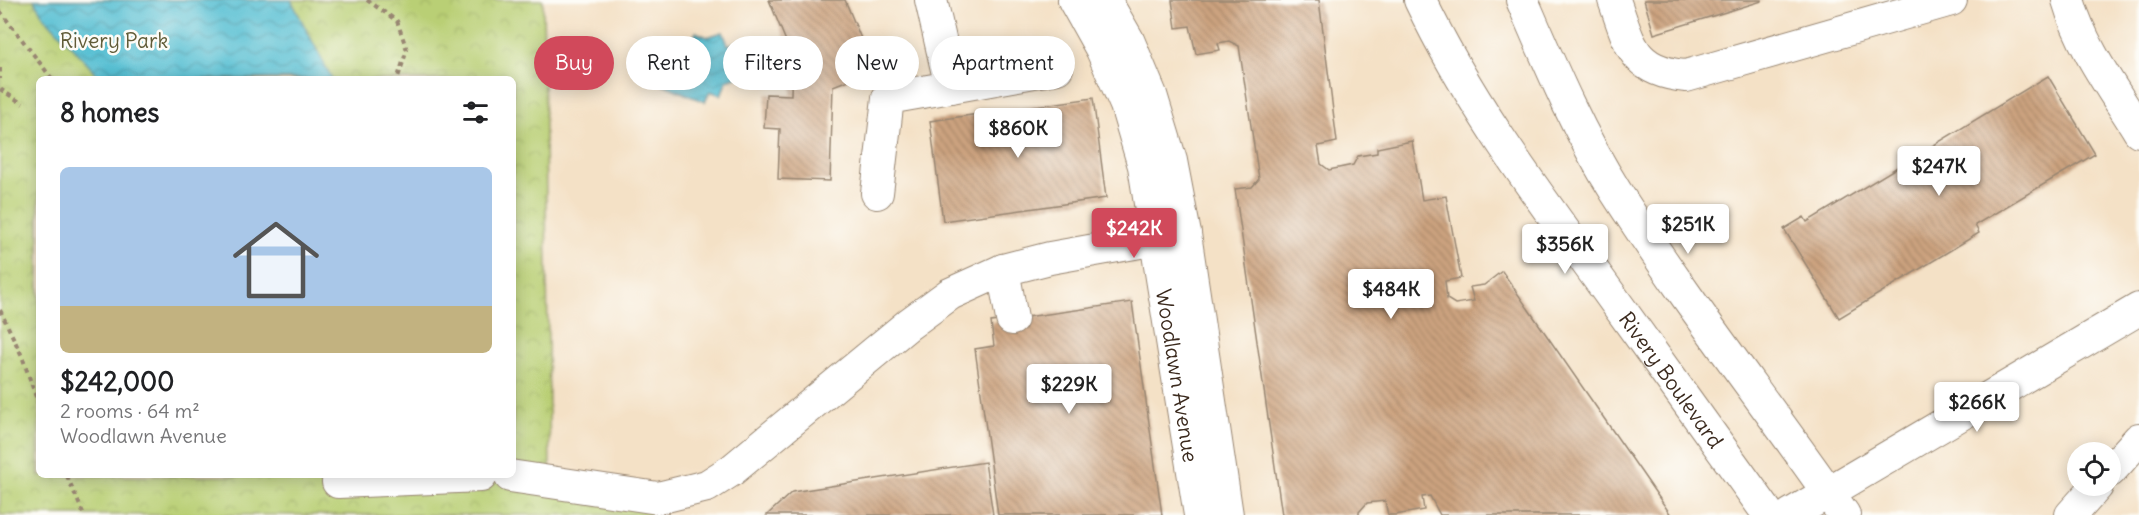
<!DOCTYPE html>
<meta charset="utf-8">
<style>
body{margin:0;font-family:Delius,sans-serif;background:#f6f6f6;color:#202124;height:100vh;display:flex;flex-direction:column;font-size:22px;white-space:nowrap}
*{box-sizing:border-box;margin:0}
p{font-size:20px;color:#757577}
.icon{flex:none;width:33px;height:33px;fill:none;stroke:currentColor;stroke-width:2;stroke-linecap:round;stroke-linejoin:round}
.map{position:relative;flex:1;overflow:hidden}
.sheet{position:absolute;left:36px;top:76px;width:480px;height:402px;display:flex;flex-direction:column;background:#fff;border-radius:9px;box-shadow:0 3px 15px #0003}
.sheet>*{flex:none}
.top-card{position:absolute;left:534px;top:36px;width:570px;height:54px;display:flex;gap:12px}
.fabs{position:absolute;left:2067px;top:442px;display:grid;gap:12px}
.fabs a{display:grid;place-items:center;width:54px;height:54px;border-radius:50%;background:#fff;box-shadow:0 3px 15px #0003;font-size:30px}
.price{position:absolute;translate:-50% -51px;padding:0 14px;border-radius:6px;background:#fff;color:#222;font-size:20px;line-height:39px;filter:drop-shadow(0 2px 3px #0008)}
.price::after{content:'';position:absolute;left:50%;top:36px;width:18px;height:14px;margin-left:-9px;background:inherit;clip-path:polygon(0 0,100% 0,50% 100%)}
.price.active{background:#d1495b;color:#fff}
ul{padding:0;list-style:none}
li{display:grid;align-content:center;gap:12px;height:318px;padding:0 24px}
li span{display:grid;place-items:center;height:186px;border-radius:9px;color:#555}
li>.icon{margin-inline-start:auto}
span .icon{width:108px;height:108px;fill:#fffc;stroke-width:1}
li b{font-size:26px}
h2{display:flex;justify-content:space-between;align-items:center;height:72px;padding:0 24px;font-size:26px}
.pill{padding:0 21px;border-radius:27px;background:#fff;box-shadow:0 3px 15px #0003;font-size:21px;line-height:54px}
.pill.active{background:#d1495b;color:#fff}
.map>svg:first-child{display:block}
</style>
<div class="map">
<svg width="2139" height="515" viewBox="0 0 2139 515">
<defs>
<pattern id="park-crowns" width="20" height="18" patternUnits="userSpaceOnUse" patternTransform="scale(1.5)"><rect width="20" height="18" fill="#b9cf74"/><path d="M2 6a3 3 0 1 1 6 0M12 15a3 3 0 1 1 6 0" fill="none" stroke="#a0b264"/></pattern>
<pattern id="water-waves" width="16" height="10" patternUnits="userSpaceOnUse" patternTransform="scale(1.5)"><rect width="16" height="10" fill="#57bfd3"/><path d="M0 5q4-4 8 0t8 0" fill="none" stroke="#499bab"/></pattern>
<pattern id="building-back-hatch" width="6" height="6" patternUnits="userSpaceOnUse" patternTransform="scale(1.5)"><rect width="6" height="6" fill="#cca37f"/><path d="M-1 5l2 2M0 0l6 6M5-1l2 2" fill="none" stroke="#a78567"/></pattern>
</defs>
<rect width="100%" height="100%" fill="#fdfcf7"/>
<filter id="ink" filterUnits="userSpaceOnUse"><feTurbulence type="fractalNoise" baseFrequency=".0167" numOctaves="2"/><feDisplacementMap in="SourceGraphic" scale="12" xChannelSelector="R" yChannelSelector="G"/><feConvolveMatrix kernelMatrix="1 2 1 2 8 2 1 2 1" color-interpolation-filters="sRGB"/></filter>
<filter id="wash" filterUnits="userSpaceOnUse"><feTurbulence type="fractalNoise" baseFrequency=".008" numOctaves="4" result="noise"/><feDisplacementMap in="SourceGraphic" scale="24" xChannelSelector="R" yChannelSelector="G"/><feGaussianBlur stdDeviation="1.35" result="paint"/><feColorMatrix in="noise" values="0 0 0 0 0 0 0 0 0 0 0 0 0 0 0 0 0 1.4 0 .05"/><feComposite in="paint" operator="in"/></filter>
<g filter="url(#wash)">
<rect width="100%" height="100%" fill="#f4e1c6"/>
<path fill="url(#park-crowns)" stroke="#7a7c49" stroke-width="1.5" fill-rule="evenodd" d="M 0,0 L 543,0 L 550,473 L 662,515 L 0,515 ZM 39,80 L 513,80 L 513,476 L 39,476 Z"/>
<path fill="url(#water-waves)" stroke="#497478" stroke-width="1.5" d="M 34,0 L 291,0 L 332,79 L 101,79 L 42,14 Z
M 696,32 L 707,37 L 723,32 L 728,45 L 737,42 L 744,61 L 735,64 L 738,76 L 727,80 L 721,95 L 710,91 L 705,102 L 658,82 L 667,59 L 673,61 L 683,38 L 692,42 Z"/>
<g id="blocks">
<path fill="url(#building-back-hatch)" d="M 769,0 L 845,0 L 874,70 L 833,86 L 830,181 L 778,179 L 780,129 L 764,128 L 766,94 L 791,95 L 792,56 Z
M 1172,0 L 1319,0 L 1337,142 L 1318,146 L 1321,164 L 1329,170 L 1353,165 L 1358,156 L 1377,153 L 1377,148 L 1412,141 L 1422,200 L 1446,196 L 1461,278 L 1445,281 L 1447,299 L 1455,304 L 1474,301 L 1470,287 L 1484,285 L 1502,271 L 1671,515 L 1440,515 L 1430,496 L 1422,497 L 1424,510 L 1395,515 L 1388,515 L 1385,501 L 1367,503 L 1359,512 L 1359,515 L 1282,515 L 1235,189 L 1252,187 L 1259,179 L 1239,46 L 1229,41 L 1218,43 L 1220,50 L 1196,54 L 1190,26 L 1176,28 Z
M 1644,0 L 1762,0 L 1762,1 L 1654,34 Z
M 2048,76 L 2095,154 L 1975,225 L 1979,233 L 1839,318 L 1784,229 L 1804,217 L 1807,222 Z
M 1093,98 L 1106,198 L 943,221 L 930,121 Z
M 1132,302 L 1162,515 L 998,515 L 975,349 L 994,346 L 991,322 Z
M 985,462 L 993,515 L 767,515 L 792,492 Z"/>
</g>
</g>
<g filter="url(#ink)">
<use href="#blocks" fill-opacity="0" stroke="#988672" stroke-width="1.5"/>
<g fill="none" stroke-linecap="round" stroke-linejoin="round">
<defs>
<g id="minor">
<path id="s1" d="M 1074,0 L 1102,50 L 1126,105 L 1144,166 L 1200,515"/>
<path d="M 1105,0 L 1128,40 L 1151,95 L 1171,161 L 1185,234 L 1227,515"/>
<path id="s2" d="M 1420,0 C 1467,99 1532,187 1596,275 C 1654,355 1711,435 1769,515"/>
<path d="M 1522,0 C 1550,65 1578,132 1616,192 C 1687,303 1769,407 1844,515"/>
<path d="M 1614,0 C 1630,44 1632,71 1686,76 L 1951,0"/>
<path d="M 2068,0 C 2082,48 2113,89 2139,131"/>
<path d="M 951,87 L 1057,68"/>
<path d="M 877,193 L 888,98 L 951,87 L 931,0"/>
<path d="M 1003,270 L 1012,319"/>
<path d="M 2110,471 L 2139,439"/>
<path d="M 510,476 L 658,498 L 707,486 L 732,470 L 909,324 L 950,294 L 1003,270 L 1050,258 L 1185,234"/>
<path d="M 338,482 L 481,476"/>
<path d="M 1790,515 L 2139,309"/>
<path d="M 2071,515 L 2097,486"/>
</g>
</defs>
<use href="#minor" stroke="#988672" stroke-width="34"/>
<path stroke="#988672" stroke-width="4" stroke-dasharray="4.5 4.5" stroke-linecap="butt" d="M 367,0 L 397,21 L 407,50 L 397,80
M 0,11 L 53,80
M 0,68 L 0,79
M 0,89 L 23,104
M 0,310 L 22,356 L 39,406
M 67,476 L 84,515"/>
<use href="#minor" stroke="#fff" stroke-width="32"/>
</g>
</g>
<g text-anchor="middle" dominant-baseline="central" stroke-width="5" stroke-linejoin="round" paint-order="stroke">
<g font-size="21" fill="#615c38" stroke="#fdfcf7">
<text x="114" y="40">Rivery Park</text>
</g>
<g font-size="21" fill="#3b2a1e" stroke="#fdfcf7">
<text stroke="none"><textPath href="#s1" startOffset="393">Woodlawn Avenue</textPath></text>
<text stroke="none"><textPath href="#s2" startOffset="456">Rivery Boulevard</textPath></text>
</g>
</g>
</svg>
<div class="fabs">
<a><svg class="icon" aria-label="locate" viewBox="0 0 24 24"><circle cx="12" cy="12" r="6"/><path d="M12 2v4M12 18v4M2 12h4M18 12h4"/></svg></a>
</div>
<b class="price" style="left:1018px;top:159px">$860K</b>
<b class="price" style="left:1939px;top:197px">$247K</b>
<b class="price" style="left:1688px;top:255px">$251K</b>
<b class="price active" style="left:1134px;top:259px">$242K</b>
<b class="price" style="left:1565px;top:275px">$356K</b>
<b class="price" style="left:1391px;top:320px">$484K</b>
<b class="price" style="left:1069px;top:415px">$229K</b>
<b class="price" style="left:1977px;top:433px">$266K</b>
<div class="top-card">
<a class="pill active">Buy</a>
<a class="pill">Rent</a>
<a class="pill">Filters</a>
<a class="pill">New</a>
<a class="pill">Apartment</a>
</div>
<section class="sheet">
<h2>8 homes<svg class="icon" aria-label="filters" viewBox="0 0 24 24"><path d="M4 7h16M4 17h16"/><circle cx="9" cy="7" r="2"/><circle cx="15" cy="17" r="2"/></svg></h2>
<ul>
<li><span style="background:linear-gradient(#a9c7e8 75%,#c2b280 0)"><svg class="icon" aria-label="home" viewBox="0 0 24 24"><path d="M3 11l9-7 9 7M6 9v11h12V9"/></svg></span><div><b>$242,000</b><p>2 rooms · 64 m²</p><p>Woodlawn Avenue</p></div></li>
</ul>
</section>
</div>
